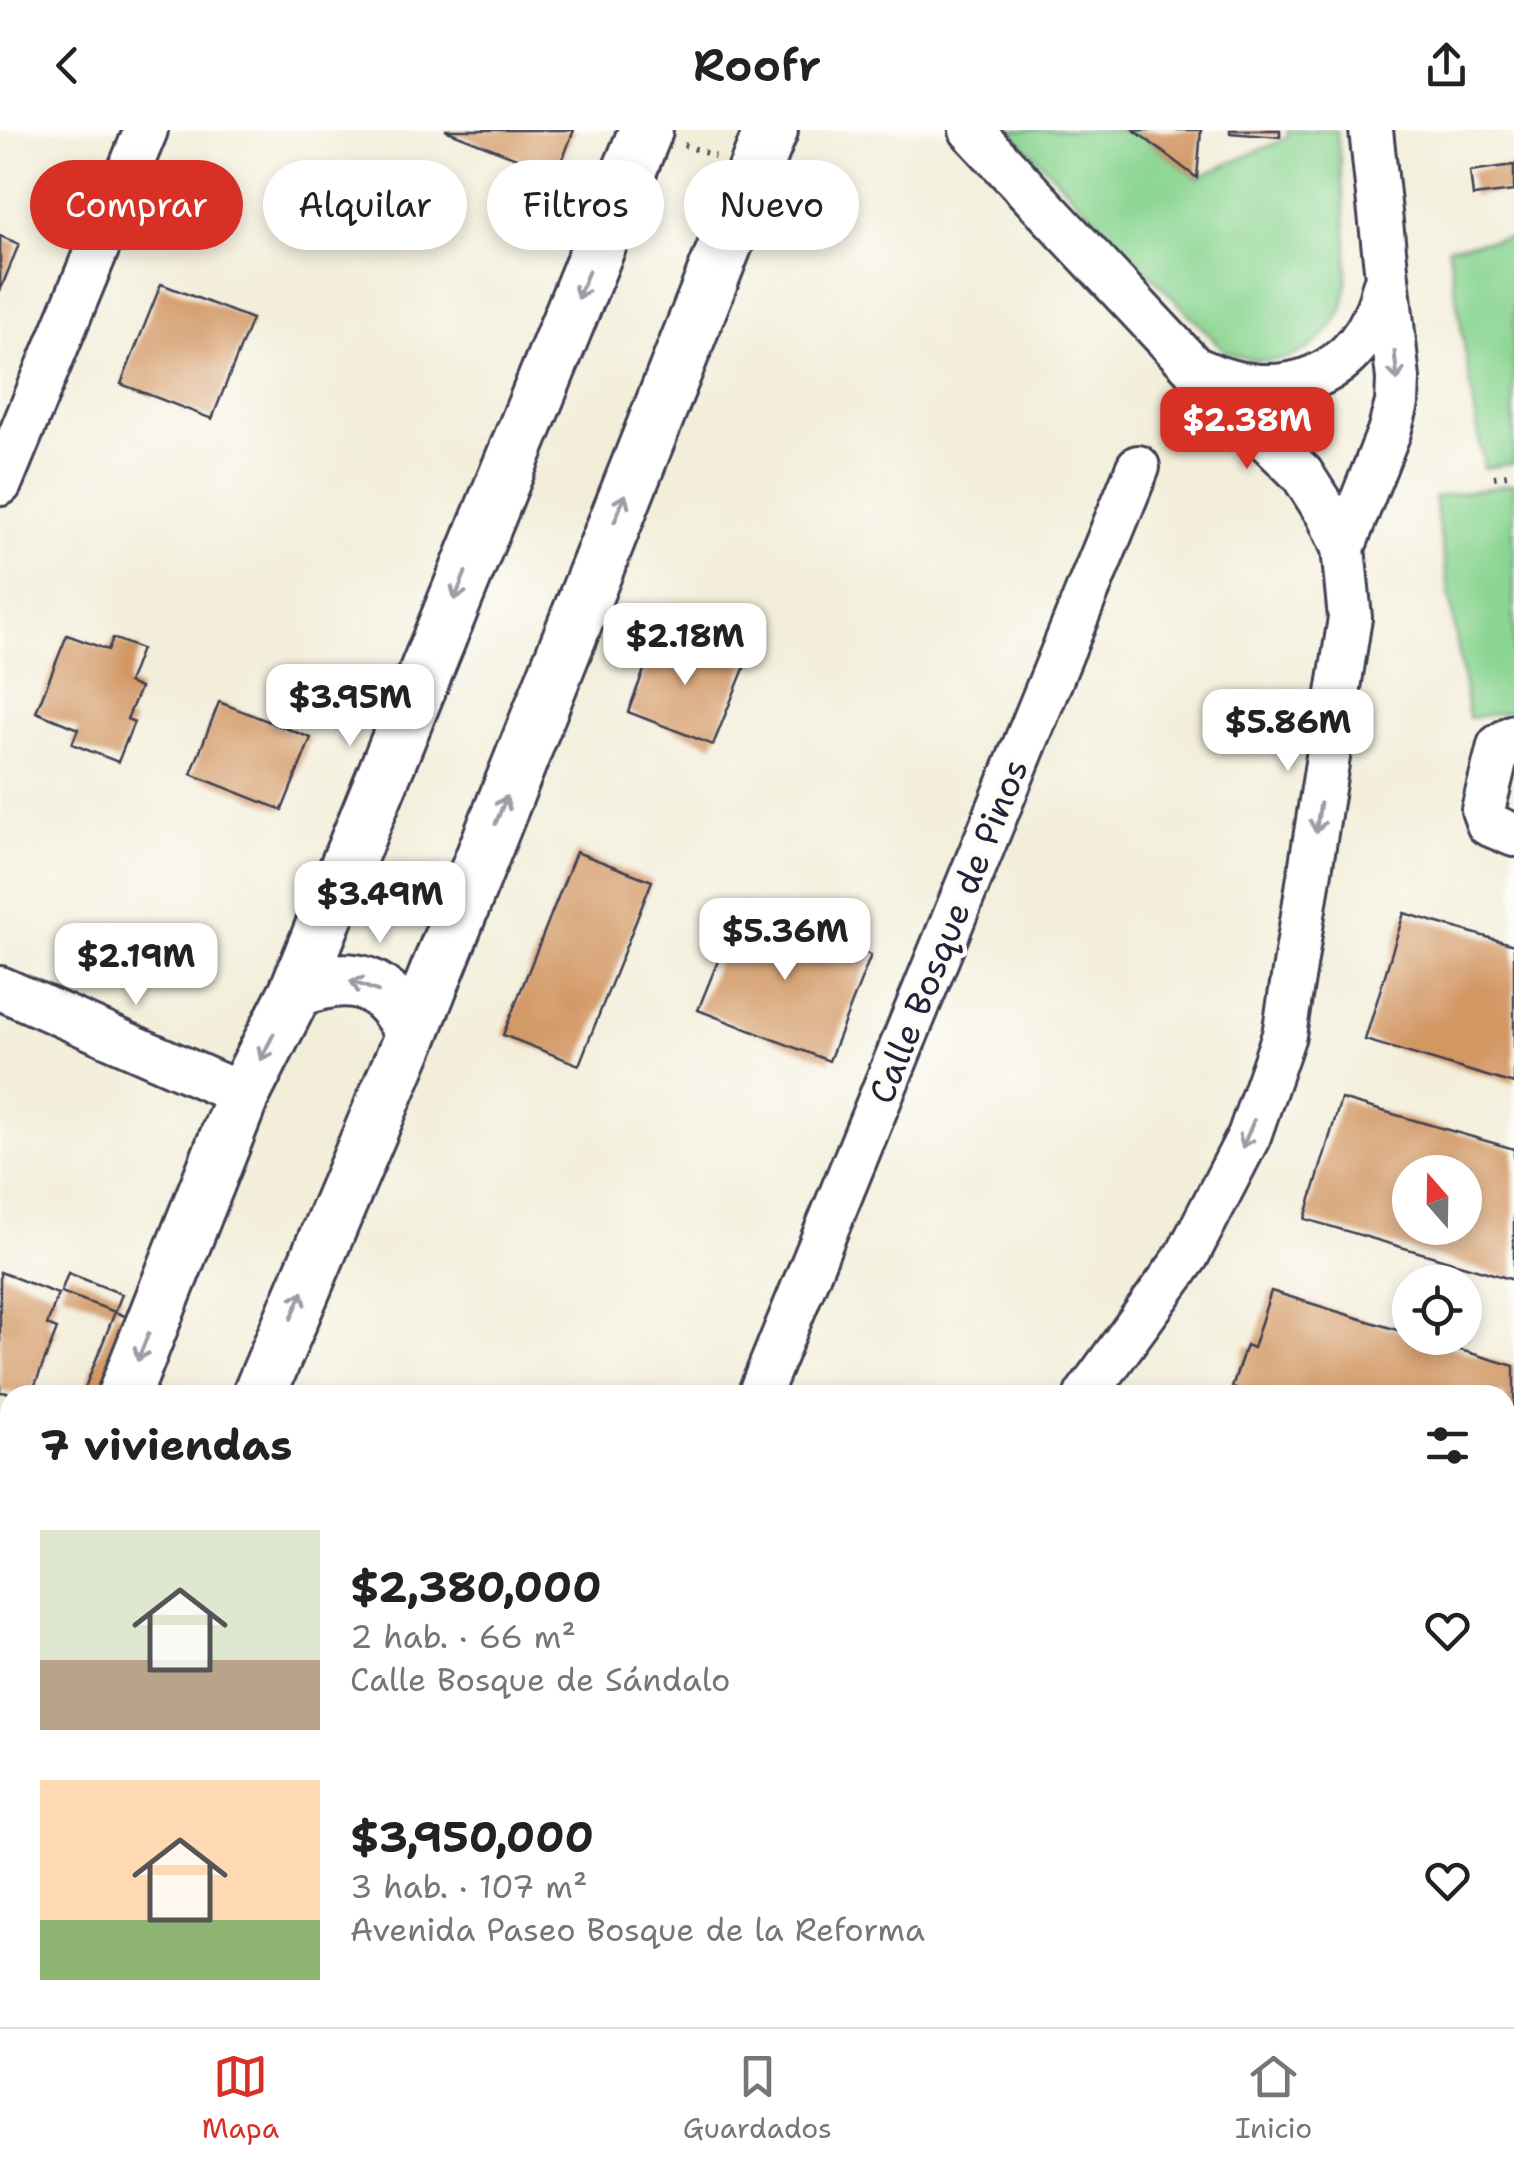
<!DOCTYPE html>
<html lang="es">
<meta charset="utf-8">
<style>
body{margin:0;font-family:"Shantell Sans",sans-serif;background:#f2f2f2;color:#222;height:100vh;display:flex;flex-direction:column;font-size:38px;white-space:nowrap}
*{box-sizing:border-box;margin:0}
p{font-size:32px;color:#767676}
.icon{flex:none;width:55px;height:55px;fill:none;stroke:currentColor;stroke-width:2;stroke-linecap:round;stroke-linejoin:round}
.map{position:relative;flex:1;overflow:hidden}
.details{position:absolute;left:0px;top:1255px;width:1515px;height:642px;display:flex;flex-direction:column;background:#fff;border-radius:30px 30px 0 0;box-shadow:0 5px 15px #0003}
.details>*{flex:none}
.banner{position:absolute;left:30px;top:30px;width:1000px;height:90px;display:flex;gap:20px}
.needle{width:65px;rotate:340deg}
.buttons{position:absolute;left:1392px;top:1025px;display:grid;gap:20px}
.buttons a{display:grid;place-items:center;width:90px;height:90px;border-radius:50%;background:#fff;box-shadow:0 5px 15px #0003;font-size:50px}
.price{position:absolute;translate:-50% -85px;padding:0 22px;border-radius:20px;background:#fff;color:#222;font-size:32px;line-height:65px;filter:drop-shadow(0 2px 5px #0008)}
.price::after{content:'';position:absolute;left:50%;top:60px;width:30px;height:22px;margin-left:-15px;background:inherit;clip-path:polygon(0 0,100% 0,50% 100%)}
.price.current{background:#d93025;color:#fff}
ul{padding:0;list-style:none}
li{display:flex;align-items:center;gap:30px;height:250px;padding:0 40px}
li span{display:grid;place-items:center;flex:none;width:280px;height:200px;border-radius:0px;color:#555}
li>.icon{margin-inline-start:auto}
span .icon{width:120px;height:120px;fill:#fffc;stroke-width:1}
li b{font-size:42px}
h2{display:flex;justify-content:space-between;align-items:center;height:120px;padding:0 40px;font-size:42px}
.pill{padding:0 35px;border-radius:45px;background:#fff;box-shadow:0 5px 15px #0003;font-size:35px;line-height:90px}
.pill.current{background:#d93025;color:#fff}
header{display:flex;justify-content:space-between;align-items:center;height:130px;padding:0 40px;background:#fff;font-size:45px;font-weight:600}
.dock{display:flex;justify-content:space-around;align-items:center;height:140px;border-top:2px solid #e0e0e0;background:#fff;font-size:28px;color:#767676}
.dock a{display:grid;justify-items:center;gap:5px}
.dock .current{color:#d93025}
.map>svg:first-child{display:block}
</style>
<header><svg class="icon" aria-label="back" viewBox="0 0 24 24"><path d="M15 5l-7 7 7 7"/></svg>Roofr<svg class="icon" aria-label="share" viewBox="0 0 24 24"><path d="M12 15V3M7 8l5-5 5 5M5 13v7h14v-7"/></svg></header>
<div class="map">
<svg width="1514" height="1897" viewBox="0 0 1514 1897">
<rect width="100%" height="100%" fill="#fdfcf7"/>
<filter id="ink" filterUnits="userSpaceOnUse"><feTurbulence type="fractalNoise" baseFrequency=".01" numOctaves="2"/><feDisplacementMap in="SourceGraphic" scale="20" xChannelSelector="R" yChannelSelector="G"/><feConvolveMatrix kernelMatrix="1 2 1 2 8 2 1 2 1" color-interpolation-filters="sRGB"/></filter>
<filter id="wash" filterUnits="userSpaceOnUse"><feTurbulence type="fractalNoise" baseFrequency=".0048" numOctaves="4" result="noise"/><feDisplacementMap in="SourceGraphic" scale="40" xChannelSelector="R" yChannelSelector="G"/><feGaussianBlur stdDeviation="2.25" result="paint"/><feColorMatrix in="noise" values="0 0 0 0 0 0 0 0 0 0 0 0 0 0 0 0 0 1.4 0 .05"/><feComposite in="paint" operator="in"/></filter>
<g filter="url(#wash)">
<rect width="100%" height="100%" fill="#f3eeda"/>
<path fill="#8bd592" stroke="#567c66" stroke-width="2.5" d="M 1009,0 L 1134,0 L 1197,48 L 1287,8 L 1288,0 L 1337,0 C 1340,41 1355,145 1342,179 C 1335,196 1323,209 1307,219 C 1281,236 1252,233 1225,221 Z
M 1514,107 L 1514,333 L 1484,338 L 1448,117 Z
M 1514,354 L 1514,581 L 1469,588 L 1434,367 Z"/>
<g id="blocks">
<path fill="#d29763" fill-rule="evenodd" d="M 445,0 L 574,0 L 557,44 Z
M 1134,0 L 1201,0 L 1197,48 Z
M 1230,0 L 1280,0 L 1280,7 L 1230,3 Z
M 1514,35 L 1514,61 L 1473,66 L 1470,41 Z
M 0,106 L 19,114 L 0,161 Z
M 161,154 L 252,189 L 212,289 L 121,254 Z
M 653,500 L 745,536 L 713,615 L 628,582 L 646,535 L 640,532 Z
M 67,505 L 108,520 L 113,508 L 141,519 L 128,553 L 140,558 L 127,589 L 134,592 L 118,632 L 72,614 L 78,599 L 36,582 Z
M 219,572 L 311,608 L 282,680 L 191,644 Z
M 576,722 L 652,751 L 579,935 L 503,905 Z
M 741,774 L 871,825 L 829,931 L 698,880 Z
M 1404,783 L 1514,815 L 1514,954 L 1365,910 Z
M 1341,969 L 1514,1019 L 1514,1150 L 1305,1089 ZM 1410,1042 L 1465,1042 L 1465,1098 L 1410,1098 Z
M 0,1142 L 58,1164 L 47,1195 L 57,1199 L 31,1265 L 0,1262 Z
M 68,1143 L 122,1164 L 115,1182 L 137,1191 L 108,1265 L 82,1265 L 115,1182 L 61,1162 Z
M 1271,1161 L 1410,1204 L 1410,1208 L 1420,1208 L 1514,1236 L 1514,1548 L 1510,1561 L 1505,1559 L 1505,1265 L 1238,1265 L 1240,1260 L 1232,1257 L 1246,1215 L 1253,1218 Z
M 0,1309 L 10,1313 L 10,1342 L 0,1367 Z
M 0,1399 L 10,1403 L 10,1419 L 0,1444 Z
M 1011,1888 L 1388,1888 L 1384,1897 L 1024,1897 L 1009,1892 Z"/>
</g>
</g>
<g filter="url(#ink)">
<use href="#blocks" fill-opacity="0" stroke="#414153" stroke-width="2.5"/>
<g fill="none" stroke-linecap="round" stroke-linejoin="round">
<defs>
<path id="minor" d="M 971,0 L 1194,238 L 1302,344 L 1328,385 L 1343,418
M 1199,240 C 1280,278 1364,248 1384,156
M 0,354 L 146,0
M 1514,606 L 1499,616 L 1483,680 L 1488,694 L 1514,705
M 0,858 L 243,965
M 759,1265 L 1138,337
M 1086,1265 L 1187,1126 L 1249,1006 L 1284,905 L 1350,488 L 1343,418 L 1389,302 L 1397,273 L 1398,249 L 1371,0
M 1505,1772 L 1514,1754
M 500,1897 L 504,1888
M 896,1897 L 900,1888
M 1444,1897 L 1449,1888"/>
<path id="major" d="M 296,861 C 354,839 384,849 412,904
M 124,1265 L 243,965 L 296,861 L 646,0
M 259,1265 L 412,904 L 771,0
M 0,1576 L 10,1552
M 0,1878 L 10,1854"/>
</defs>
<use href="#minor" stroke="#414153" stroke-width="48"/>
<use href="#major" stroke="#414153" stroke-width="58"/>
<path stroke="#414153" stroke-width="6" stroke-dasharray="2.5 8" stroke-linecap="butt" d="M 684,15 L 715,26
M 1494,347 L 1514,344"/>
<use href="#minor" stroke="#fff" stroke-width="42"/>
<use href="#major" stroke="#fff" stroke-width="52"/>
</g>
<defs><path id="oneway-shaft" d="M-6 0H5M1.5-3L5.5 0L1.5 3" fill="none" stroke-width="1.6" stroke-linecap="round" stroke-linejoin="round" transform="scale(2.5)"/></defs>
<g stroke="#9c9ca7">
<use href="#oneway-shaft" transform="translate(583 155) rotate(112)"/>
<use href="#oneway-shaft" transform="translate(1396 236) rotate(84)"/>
<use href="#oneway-shaft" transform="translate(620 378) rotate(-68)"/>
<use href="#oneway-shaft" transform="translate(460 456) rotate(112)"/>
<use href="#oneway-shaft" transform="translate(501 680) rotate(-68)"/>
<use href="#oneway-shaft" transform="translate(1318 688) rotate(99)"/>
<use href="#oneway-shaft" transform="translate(364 856) rotate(-159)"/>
<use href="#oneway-shaft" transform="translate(267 917) rotate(117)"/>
<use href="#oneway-shaft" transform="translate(1248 1004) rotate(113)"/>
<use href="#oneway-shaft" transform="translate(297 1175) rotate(-67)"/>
<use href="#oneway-shaft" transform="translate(143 1217) rotate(112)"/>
</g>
</g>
<g text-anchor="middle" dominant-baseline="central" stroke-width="9" stroke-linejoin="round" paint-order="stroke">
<g font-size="35" fill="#22223b" stroke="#fdfcf7">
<text transform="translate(948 801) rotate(-68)">Calle Bosque de Pinos</text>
</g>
</g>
</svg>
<div class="buttons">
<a><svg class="needle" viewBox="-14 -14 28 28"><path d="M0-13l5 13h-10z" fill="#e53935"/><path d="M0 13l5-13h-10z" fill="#767676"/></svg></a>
<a><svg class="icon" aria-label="locate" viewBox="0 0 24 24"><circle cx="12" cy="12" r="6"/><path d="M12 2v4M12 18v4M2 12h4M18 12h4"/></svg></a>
</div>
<b class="price current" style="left:1247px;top:342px">$2.38M</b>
<b class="price" style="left:685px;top:558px">$2.18M</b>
<b class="price" style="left:350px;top:619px">$3.95M</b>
<b class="price" style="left:1288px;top:644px">$5.86M</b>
<b class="price" style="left:380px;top:816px">$3.49M</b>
<b class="price" style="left:785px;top:853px">$5.36M</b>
<b class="price" style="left:136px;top:878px">$2.19M</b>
<div class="banner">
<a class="pill current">Comprar</a>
<a class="pill">Alquilar</a>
<a class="pill">Filtros</a>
<a class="pill">Nuevo</a>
</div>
<section class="details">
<h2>7 viviendas<svg class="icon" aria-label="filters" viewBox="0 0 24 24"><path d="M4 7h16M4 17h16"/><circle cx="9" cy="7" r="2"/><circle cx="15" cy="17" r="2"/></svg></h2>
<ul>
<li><span style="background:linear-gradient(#dfe7d0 65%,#b9a48a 0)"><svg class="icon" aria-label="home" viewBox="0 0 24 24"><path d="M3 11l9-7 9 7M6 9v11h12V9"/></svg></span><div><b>$2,380,000</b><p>2 hab. · 66 m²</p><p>Calle Bosque de Sándalo</p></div><svg class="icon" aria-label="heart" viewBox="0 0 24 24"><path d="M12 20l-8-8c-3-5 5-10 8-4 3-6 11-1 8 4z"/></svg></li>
<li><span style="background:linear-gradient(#ffd9b3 70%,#8fb573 0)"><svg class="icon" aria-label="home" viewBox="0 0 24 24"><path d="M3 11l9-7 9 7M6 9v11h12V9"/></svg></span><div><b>$3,950,000</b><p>3 hab. · 107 m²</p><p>Avenida Paseo Bosque de la Reforma</p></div><svg class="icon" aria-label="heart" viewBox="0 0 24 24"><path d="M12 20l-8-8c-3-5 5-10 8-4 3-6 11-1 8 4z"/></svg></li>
</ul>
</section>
</div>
<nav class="dock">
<a class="current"><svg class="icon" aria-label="map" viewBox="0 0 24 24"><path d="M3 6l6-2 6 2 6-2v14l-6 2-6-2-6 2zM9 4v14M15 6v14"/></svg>Mapa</a>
<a><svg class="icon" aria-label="saved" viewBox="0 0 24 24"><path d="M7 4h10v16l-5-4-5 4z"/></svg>Guardados</a>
<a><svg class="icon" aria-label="home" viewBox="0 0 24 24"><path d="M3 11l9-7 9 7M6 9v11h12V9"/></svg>Inicio</a>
</nav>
